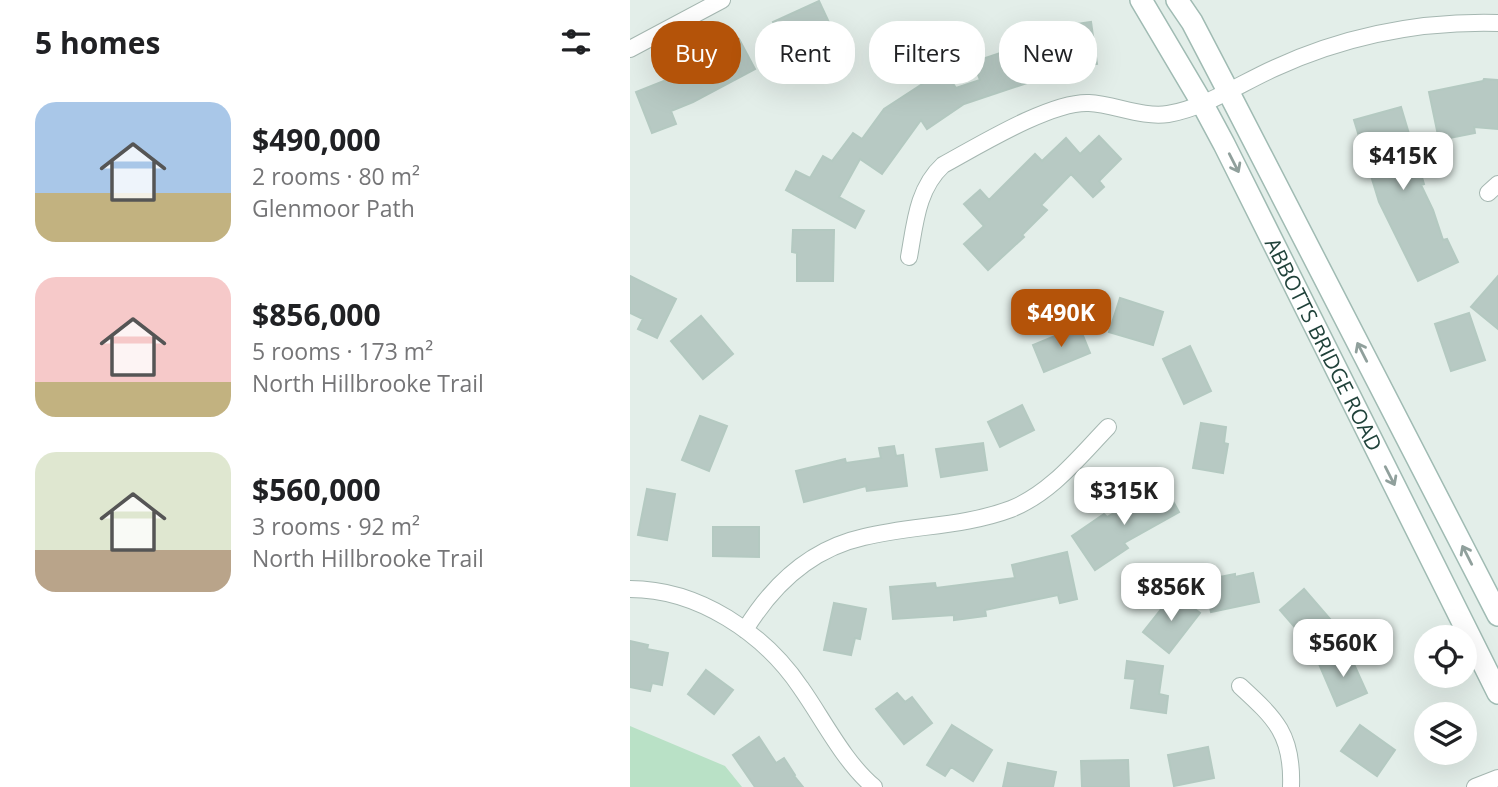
<!DOCTYPE html>
<meta charset="utf-8">
<style>
body{margin:0;font-family:"Open Sans",sans-serif;background:#f2f2f2;color:#202124;height:100vh;display:flex;flex-direction:column;font-size:26px;white-space:nowrap}
*{box-sizing:border-box;margin:0}
p{font-size:23px;color:#757577}
.icon{flex:none;width:38px;height:38px;fill:none;stroke:currentColor;stroke-width:2;stroke-linecap:round;stroke-linejoin:round}
.map{position:relative;flex:1;overflow:hidden}
.drawer{display:flex;flex-direction:column;background:#fff;width:630px}
.drawer>*{flex:none}
.banner{position:absolute;left:21px;top:21px;width:665px;height:63px;display:flex;gap:14px}
.fabs{position:absolute;left:784px;top:625px;display:grid;gap:14px}
.fabs a{display:grid;place-items:center;width:63px;height:63px;border-radius:50%;background:#fff;box-shadow:0 7px 28px #0002;font-size:35px}
.price{position:absolute;translate:-50% -60px;padding:0 16px;border-radius:14px;background:#fff;color:#222;font-size:23px;line-height:46px;filter:drop-shadow(0 2px 4px #0008)}
.price::after{content:'';position:absolute;left:50%;top:42px;width:21px;height:16px;margin-left:-10px;background:inherit;clip-path:polygon(0 0,100% 0,50% 100%)}
.price.active{background:#b45309;color:#fff}
ul{padding:0;list-style:none}
li{display:flex;align-items:center;gap:21px;height:175px;padding:0 35px}
li span{display:grid;place-items:center;flex:none;width:196px;height:140px;border-radius:21px;color:#555}
li>.icon{margin-inline-start:auto}
span .icon{width:84px;height:84px;fill:#fffc;stroke-width:1}
li b{font-size:30px}
h2{display:flex;justify-content:space-between;align-items:center;height:84px;padding:0 35px;font-size:30px}
.tag{padding:0 24px;border-radius:28px;background:#fff;box-shadow:0 7px 28px #0002;font-size:24px;line-height:63px}
.tag.active{background:#b45309;color:#fff}
main{display:flex;flex:1;min-height:0}
.map>svg:first-child{display:block}
</style>
<main>
<section class="drawer">
<h2>5 homes<svg class="icon" aria-label="filters" viewBox="0 0 24 24"><path d="M4 7h16M4 17h16"/><circle cx="9" cy="7" r="2"/><circle cx="15" cy="17" r="2"/></svg></h2>
<ul>
<li><span style="background:linear-gradient(#a9c7e8 65%,#c2b280 0)"><svg class="icon" aria-label="home" viewBox="0 0 24 24"><path d="M3 11l9-7 9 7M6 9v11h12V9"/></svg></span><div><b>$490,000</b><p>2 rooms · 80 m²</p><p>Glenmoor Path</p></div></li>
<li><span style="background:linear-gradient(#f6c9c9 75%,#c2b280 0)"><svg class="icon" aria-label="home" viewBox="0 0 24 24"><path d="M3 11l9-7 9 7M6 9v11h12V9"/></svg></span><div><b>$856,000</b><p>5 rooms · 173 m²</p><p>North Hillbrooke Trail</p></div></li>
<li><span style="background:linear-gradient(#dfe7d0 70%,#b9a48a 0)"><svg class="icon" aria-label="home" viewBox="0 0 24 24"><path d="M3 11l9-7 9 7M6 9v11h12V9"/></svg></span><div><b>$560,000</b><p>3 rooms · 92 m²</p><p>North Hillbrooke Trail</p></div></li>
</ul>
</section>
<div class="map">
<svg width="868" height="787" viewBox="0 0 868 787">
<rect width="100%" height="100%" fill="#e3eee9"/>
<path fill="#b9e1c6" d="M 0,726 L 95,766 L 112,787 L 0,787 Z"/>
<path fill="#b7c9c3" stroke="#b4c9c1" stroke-width="2" d="M 189,1 L 203,31 L 156,53 L 143,22 Z
M 461,22 L 467,64 L 401,73 L 403,81 L 334,104 L 297,129 L 291,120 L 252,174 L 230,159 L 209,197 L 234,211 L 225,228 L 156,190 L 166,171 L 180,178 L 193,156 L 202,161 L 223,133 L 232,139 L 254,109 L 314,70 L 326,88 L 350,80 L 343,62 L 412,39 L 411,34 L 421,32 L 420,28 Z
M 109,39 L 125,69 L 63,102 L 41,111 L 46,124 L 22,133 L 6,92 L 69,67 L 66,62 Z
M 854,79 L 868,80 L 868,129 L 844,127 L 845,133 L 809,140 L 799,92 L 853,81 Z
M 771,107 L 794,184 L 791,185 L 803,210 L 813,240 L 817,239 L 828,262 L 788,281 L 749,202 L 724,120 Z
M 469,136 L 491,159 L 469,181 L 474,187 L 463,197 L 441,174 L 411,205 L 417,210 L 392,235 L 394,237 L 358,270 L 334,244 L 354,226 L 334,204 L 350,190 L 359,200 L 405,154 L 412,161 L 436,138 L 450,154 Z
M 163,230 L 204,230 L 203,281 L 167,281 L 167,253 L 162,252 Z
M 0,276 L 46,299 L 27,338 L 8,329 L 13,319 L 0,313 Z
M 868,276 L 868,329 L 841,307 Z
M 490,298 L 533,312 L 523,345 L 479,332 Z
M 839,313 L 855,360 L 821,371 L 805,324 Z
M 71,316 L 103,354 L 73,379 L 41,341 Z
M 449,326 L 460,353 L 414,372 L 403,345 Z
M 560,346 L 581,391 L 554,404 L 533,359 Z
M 392,405 L 404,430 L 370,447 L 358,422 Z
M 70,416 L 97,426 L 79,471 L 52,460 Z
M 571,423 L 596,427 L 594,443 L 598,444 L 593,473 L 563,468 Z
M 353,443 L 357,470 L 311,477 L 306,449 Z
M 264,446 L 266,456 L 273,455 L 277,486 L 237,491 L 236,486 L 174,502 L 166,471 L 215,459 L 216,463 L 251,458 L 249,448 Z
M 529,487 L 535,487 L 549,512 L 494,543 L 498,548 L 465,570 L 442,536 L 474,514 L 477,517 Z
M 17,489 L 45,494 L 37,540 L 8,535 Z
M 83,527 L 129,527 L 129,557 L 83,556 Z
M 437,552 L 447,599 L 430,603 L 428,595 L 355,610 L 356,616 L 324,620 L 324,615 L 263,619 L 260,587 L 305,583 L 306,588 L 385,578 L 382,565 Z
M 623,573 L 629,602 L 581,612 L 574,580 L 605,574 L 605,577 Z
M 674,589 L 706,626 L 682,647 L 650,610 Z
M 544,593 L 570,613 L 539,653 L 513,632 Z
M 204,603 L 236,609 L 230,639 L 225,638 L 221,655 L 194,650 Z
M 0,641 L 18,645 L 17,649 L 38,653 L 32,685 L 22,683 L 20,691 L 0,687 Z
M 718,651 L 737,693 L 707,706 L 689,664 Z
M 497,661 L 533,666 L 529,694 L 538,696 L 536,713 L 501,708 L 505,679 L 495,678 Z
M 76,670 L 103,690 L 84,714 L 58,694 Z
M 267,693 L 275,702 L 282,697 L 302,723 L 274,744 L 246,709 Z
M 322,725 L 362,750 L 343,781 L 321,767 L 315,776 L 297,765 Z
M 730,725 L 765,750 L 747,776 L 711,751 Z
M 129,737 L 146,763 L 154,758 L 165,775 L 164,776 L 173,787 L 125,787 L 103,755 Z
M 578,747 L 584,778 L 544,786 L 538,755 Z
M 498,760 L 499,787 L 452,787 L 451,761 Z
M 378,763 L 426,772 L 423,787 L 373,787 Z"/>
<g fill="none" stroke-linecap="round" stroke-linejoin="round">
<defs>
<path id="minor" d="M 0,49 L 92,0
M 858,193 L 868,184
M 279,257 C 285,224 287,189 313,165 C 348,146 421,101 459,103 C 484,104 512,118 538,114 C 575,108 611,83 645,68 C 715,36 792,21 868,23
M 0,589 C 68,589 134,633 171,688 C 193,719 214,762 244,787
M 115,630 C 143,584 180,549 234,537 C 283,525 333,527 381,509 C 421,493 449,457 478,427
M 610,686 C 646,719 663,735 661,787
M 845,787 L 868,778"/>
<g id="secondary">
<path id="s1" d="M 511,0 L 572,103 L 594,144 L 868,693"/>
<path d="M 547,0 L 562,22 L 598,91 L 868,615"/>
</g>
</defs>
<use href="#minor" stroke="#a5b7b1" stroke-width="18"/>
<use href="#secondary" stroke="#a0bbb3" stroke-width="24"/>
<use href="#minor" stroke="#fff" stroke-width="16"/>
<use href="#secondary" stroke="#fff" stroke-width="21"/>
</g>
<defs><path id="oneway-shaft" d="M-6 0H5M1.5-3L5.5 0L1.5 3" fill="none" stroke-width="1.6" stroke-linecap="round" stroke-linejoin="round" transform="scale(1.75)"/></defs>
<g stroke="#90a09c">
<use href="#oneway-shaft" transform="translate(604 163) rotate(63)"/>
<use href="#oneway-shaft" transform="translate(732 352) rotate(-117)"/>
<use href="#oneway-shaft" transform="translate(760 476) rotate(63)"/>
<use href="#oneway-shaft" transform="translate(837 555) rotate(-117)"/>
</g>
<g text-anchor="middle" dominant-baseline="central" stroke-width="5" stroke-linejoin="round" paint-order="stroke">
<g font-size="21" fill="#20423a" stroke="#f4faf7">
<text stroke="none"><textPath href="#s1" startOffset="390">ABBOTTS BRIDGE ROAD</textPath></text>
</g>
</g>
</svg>
<div class="fabs">
<a><svg class="icon" aria-label="locate" viewBox="0 0 24 24"><circle cx="12" cy="12" r="6"/><path d="M12 2v4M12 18v4M2 12h4M18 12h4"/></svg></a>
<a><svg class="icon" aria-label="layers" viewBox="0 0 24 24"><path d="M12 4l9 5-9 5-9-5zM3 14l9 5 9-5"/></svg></a>
</div>
<b class="price" style="left:773px;top:192px">$415K</b>
<b class="price active" style="left:431px;top:349px">$490K</b>
<b class="price" style="left:494px;top:527px">$315K</b>
<b class="price" style="left:541px;top:623px">$856K</b>
<b class="price" style="left:713px;top:679px">$560K</b>
<div class="banner">
<a class="tag active">Buy</a>
<a class="tag">Rent</a>
<a class="tag">Filters</a>
<a class="tag">New</a>
</div>
</div>
</main>
